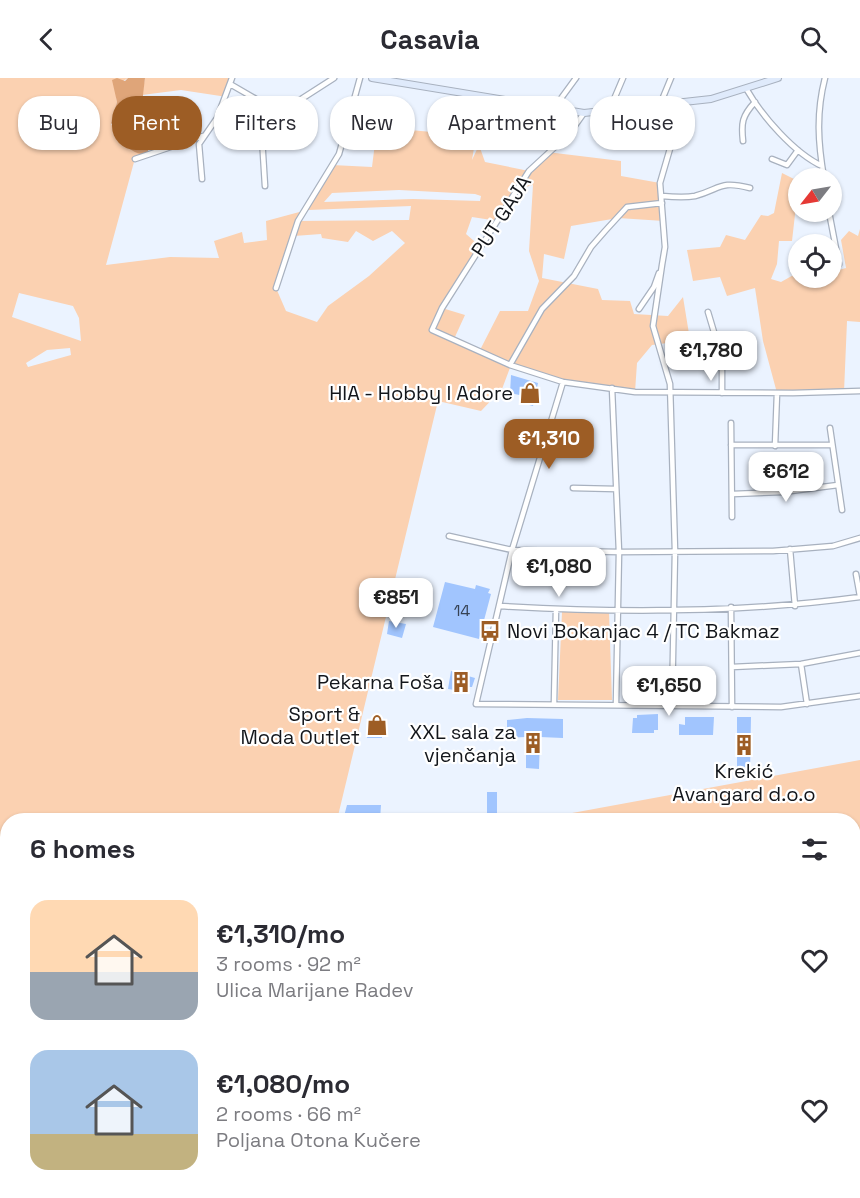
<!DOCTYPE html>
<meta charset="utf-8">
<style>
body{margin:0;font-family:"Space Grotesk",sans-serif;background:#f7f7f7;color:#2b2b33;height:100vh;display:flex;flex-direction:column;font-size:22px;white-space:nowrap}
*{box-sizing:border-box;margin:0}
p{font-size:20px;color:#7c7c81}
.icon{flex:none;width:33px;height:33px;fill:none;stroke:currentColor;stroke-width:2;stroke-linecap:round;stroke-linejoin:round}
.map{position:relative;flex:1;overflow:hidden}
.sheet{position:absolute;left:0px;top:735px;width:861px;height:386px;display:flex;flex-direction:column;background:#fff;border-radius:24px 24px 0 0;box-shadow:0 2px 4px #0004}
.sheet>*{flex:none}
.guide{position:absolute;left:18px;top:18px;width:825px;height:54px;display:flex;gap:12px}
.needle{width:39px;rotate:239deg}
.fabs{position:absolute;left:788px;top:90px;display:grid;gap:12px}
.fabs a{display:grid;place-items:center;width:54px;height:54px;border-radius:50%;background:#fff;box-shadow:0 2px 4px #0004;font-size:30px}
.price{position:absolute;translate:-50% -51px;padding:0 14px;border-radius:12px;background:#fff;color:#222;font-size:20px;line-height:39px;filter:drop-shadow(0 2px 3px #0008)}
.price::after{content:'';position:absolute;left:50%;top:36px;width:18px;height:14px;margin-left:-9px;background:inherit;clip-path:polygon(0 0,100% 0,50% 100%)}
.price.on{background:#9d5d25;color:#fff}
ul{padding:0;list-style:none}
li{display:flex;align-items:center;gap:18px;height:150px;padding:0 30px}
li span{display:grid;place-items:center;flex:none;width:168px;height:120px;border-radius:18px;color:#555}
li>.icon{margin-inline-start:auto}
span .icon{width:72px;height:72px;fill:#fffc;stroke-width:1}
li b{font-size:26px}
h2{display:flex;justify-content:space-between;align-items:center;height:72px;padding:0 30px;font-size:26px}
.tag{padding:0 21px;border-radius:24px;background:#fff;box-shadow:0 2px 4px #0004;font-size:21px;line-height:54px}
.tag.on{background:#9d5d25;color:#fff}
header{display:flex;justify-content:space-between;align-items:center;height:78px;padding:0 30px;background:#fff;font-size:27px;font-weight:700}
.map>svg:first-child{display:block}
</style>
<header><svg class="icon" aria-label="back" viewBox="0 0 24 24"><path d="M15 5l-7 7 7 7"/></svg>Casavia<svg class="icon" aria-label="search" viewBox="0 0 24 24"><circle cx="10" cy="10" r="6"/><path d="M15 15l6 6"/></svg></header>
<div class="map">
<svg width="860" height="1120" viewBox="0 0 860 1120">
<rect width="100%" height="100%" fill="#ebf3ff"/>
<path fill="#fbd1b1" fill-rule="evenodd" d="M 0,0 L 128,0 L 115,8 L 117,24 L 111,46 L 119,57 L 149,77 L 134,84 L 106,187 L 170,179 L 219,180 L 214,163 L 242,154 L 244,165 L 267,162 L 266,143 L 303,133 L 299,143 L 409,142 L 411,128 L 308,132 L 332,87 L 372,89 L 377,49 L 476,58 L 472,82 L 479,67 L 485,84 L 529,93 L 547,74 L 621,83 L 621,98 L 660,105 L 664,143 L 618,140 L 571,148 L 564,181 L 544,176 L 542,200 L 598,211 L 602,222 L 630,223 L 634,236 L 668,238 L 683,219 L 690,262 L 652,267 L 637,285 L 635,314 L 563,304 L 511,287 L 502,311 L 481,333 L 438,323 L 337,742 L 8,742 L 8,1113 L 854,1113 L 854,742 L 534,742 L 860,682 L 860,1120 L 0,1120 ZM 533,107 L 529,173 L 539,203 L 528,233 L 500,233 L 480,272 L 454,261 L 465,237 L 442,230 L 481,169 L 466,156 L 472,139 L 498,143 C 506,129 515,110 533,107 ZM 399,112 L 475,116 L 481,118 L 480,123 L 413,121 L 324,124 L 332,115 ZM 356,153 L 373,163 L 392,153 L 405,165 L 369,198 L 328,228 L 317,244 L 286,233 L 276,210 L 294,158 L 321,156 L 322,160 L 348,164 ZM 19,215 L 73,228 L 79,240 L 81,263 L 12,239 ZM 70,270 L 71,277 L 28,289 L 26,285 L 47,272 Z
M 145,0 L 232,0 L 227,19 L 181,12 L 142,17 Z
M 782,95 L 798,103 L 798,110 L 792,163 L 779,163 L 777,186 L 771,201 L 781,204 L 797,195 L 803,205 L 812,200 L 831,200 L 831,194 L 846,190 L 841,162 L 849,153 L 858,158 L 860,151 L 860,244 L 847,243 L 844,314 L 777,315 L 763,263 L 755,210 L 727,218 L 720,199 L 693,203 L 687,172 L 720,169 L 726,157 L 745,162 L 761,137 L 768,138 L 774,135 Z
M 562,534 L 609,534 L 612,622 L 558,622 Z"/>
<path fill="#dfa579" d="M 117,0 L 125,3 L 128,0 L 145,0 L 141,34 L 149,77 C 126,76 123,62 111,45 L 117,24 L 112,2 Z"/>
<path fill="#a1c5fe" d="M 468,21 L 492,27 L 491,31 L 556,36 L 556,41 L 535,41 L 534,54 L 472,52 L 472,38 L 468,37 Z
M 511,297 L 538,305 L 533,328 L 522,325 L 524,318 L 510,315 Z
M 445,504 L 475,511 L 476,507 L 490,511 L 488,515 L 491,516 L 479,561 L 433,549 Z
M 389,543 L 406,546 L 402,560 L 387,556 Z
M 451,593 L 475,600 L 472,609 L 462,609 L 461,613 L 448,611 Z
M 658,636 L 658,652 L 654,652 L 654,655 L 632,655 L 633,640 L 637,640 L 637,637 Z
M 685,639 L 714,639 L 713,657 L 679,657 L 679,646 L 685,647 Z
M 737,639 L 751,639 L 750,695 L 743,695 L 743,699 L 737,699 Z
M 527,640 L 563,641 L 563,660 L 540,659 L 539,691 L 526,690 L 526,659 L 500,660 L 500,650 L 507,650 L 507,642 Z
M 371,642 L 382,643 L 382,660 L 367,660 Z
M 487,714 L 497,714 L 497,738 L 487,738 Z
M 347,727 L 381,727 L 380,742 L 343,742 Z"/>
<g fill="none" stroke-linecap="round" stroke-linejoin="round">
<defs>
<path id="street" d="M 230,6 L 275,32 L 292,27 L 334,0
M 747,12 C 762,38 794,75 822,88
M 659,29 L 671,0
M 554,30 L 576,0
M 609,33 L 623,0
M 584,35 L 569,56 L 529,93 L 442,230 L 432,252 L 510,287 L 563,304 L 635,314 L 793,315 L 860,313
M 743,63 C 741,45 742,38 755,24
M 135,81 L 203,58
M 772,81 L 787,87 L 798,72
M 824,100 C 818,65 816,35 825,0
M 202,101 L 199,66 L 217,40 L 232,0
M 265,108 L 262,60 L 265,39 L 275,32
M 661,118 C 673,119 684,120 695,118 C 721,111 719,102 750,110
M 829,134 L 839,186
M 662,187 L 653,248 L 670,306 L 675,473 L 672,628
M 662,187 L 665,169 L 660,105 L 683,26
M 276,210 L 298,143 L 339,76 L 360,0
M 639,231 L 654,209 L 659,195
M 708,234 L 722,281 L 722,315
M 510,287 L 542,231 L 574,198 L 591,169 L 605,153 L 627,129 L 662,125
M 563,304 L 512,472 L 476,626 L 781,629 L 860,618
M 612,310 L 619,474 L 616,626
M 731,345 L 732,439
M 830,350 L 842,432
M 731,367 L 832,367
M 775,368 L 777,315
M 573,410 L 616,411
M 733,416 L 783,414 L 838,407
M 449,458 L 512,472 L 619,474 L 773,473 L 833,468 L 860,460
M 790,471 L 795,528
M 856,496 L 860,518
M 499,528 C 618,535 742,535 860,519
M 731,529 L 732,629
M 801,586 L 807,626
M 732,589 L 801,586 L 860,575
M 554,625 L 556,531"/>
<path id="secondary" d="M 372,0 L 584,35 L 711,21 L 778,0"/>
</defs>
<use href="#street" stroke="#a8b1bf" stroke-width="7"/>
<use href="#secondary" stroke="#a8b1bf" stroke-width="8"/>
<use href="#street" stroke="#fff" stroke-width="4.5"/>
<use href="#secondary" stroke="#dfeafb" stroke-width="6"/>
</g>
<defs>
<symbol id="shop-bare" viewBox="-9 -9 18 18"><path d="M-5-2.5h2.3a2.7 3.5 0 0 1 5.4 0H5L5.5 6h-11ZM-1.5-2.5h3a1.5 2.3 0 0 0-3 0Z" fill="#9d5d25" stroke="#fff" stroke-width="2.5" paint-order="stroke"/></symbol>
<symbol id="bus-bare" viewBox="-9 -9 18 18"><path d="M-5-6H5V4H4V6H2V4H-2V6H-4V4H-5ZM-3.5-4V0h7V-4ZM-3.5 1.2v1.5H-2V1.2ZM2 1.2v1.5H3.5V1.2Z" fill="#9d5d25" stroke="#fff" stroke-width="2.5" paint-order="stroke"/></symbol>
<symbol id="building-bare" viewBox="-9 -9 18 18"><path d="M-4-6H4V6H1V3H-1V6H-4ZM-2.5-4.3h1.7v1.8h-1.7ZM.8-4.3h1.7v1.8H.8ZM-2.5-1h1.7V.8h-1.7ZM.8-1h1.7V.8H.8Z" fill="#9d5d25" stroke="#fff" stroke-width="2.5" paint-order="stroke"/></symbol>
</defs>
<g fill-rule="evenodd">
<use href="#shop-bare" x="515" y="300" width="30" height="30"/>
<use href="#bus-bare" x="475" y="538" width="30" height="30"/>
<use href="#building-bare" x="446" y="589" width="30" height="30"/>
<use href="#shop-bare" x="362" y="632" width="30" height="30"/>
<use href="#building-bare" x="518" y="650" width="30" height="30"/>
<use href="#building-bare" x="729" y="652" width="30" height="30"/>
</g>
<g text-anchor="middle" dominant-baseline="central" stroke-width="4.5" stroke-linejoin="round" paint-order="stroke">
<g font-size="16" fill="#364254">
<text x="462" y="532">14</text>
</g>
<g font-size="20" fill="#13161b" stroke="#fff">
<text transform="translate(501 138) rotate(-57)">PUT GAJA</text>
</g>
<g font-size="20" fill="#13161b" stroke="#fff" text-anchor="end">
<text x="513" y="315">HIA - Hobby I Adore</text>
<text x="507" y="553" text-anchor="start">Novi Bokanjac 4 / TC Bakmaz</text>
<text x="444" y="604">Pekarna Foša</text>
<text x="360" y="636">Sport &amp;<tspan x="360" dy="23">Moda Outlet</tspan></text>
<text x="516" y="654">XXL sala za<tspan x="516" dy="23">vjenčanja</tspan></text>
<text x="744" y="693" text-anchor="middle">Krekić<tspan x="744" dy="23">Avangard d.o.o</tspan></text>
</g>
</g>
</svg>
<div class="fabs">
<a><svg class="needle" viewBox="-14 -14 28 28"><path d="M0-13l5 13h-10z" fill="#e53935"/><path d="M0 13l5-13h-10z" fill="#7c7c81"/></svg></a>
<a><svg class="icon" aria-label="locate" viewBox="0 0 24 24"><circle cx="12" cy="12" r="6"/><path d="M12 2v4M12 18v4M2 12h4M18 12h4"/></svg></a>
</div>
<b class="price" style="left:711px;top:304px">€1,780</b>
<b class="price on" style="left:549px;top:392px">€1,310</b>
<b class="price" style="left:786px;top:425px">€612</b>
<b class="price" style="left:559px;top:520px">€1,080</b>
<b class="price" style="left:396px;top:551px">€851</b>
<b class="price" style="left:669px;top:639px">€1,650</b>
<div class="guide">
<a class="tag">Buy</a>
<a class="tag on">Rent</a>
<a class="tag">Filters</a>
<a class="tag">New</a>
<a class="tag">Apartment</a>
<a class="tag">House</a>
</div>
<section class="sheet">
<h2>6 homes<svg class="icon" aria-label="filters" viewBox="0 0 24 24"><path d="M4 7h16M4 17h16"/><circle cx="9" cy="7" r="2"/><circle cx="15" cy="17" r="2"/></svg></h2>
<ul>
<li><span style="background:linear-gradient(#ffd9b3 60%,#9aa5b1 0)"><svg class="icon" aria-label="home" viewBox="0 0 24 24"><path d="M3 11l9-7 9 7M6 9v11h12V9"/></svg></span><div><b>€1,310/mo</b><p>3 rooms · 92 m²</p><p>Ulica Marijane Radev</p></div><svg class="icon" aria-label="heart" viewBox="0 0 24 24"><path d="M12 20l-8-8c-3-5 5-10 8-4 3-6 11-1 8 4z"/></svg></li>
<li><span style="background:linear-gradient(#a9c7e8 70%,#c2b280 0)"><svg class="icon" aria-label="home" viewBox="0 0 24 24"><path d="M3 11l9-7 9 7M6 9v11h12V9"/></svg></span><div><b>€1,080/mo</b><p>2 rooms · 66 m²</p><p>Poljana Otona Kučere</p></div><svg class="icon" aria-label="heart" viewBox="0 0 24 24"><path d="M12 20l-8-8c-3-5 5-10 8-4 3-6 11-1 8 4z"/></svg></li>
</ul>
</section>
</div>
